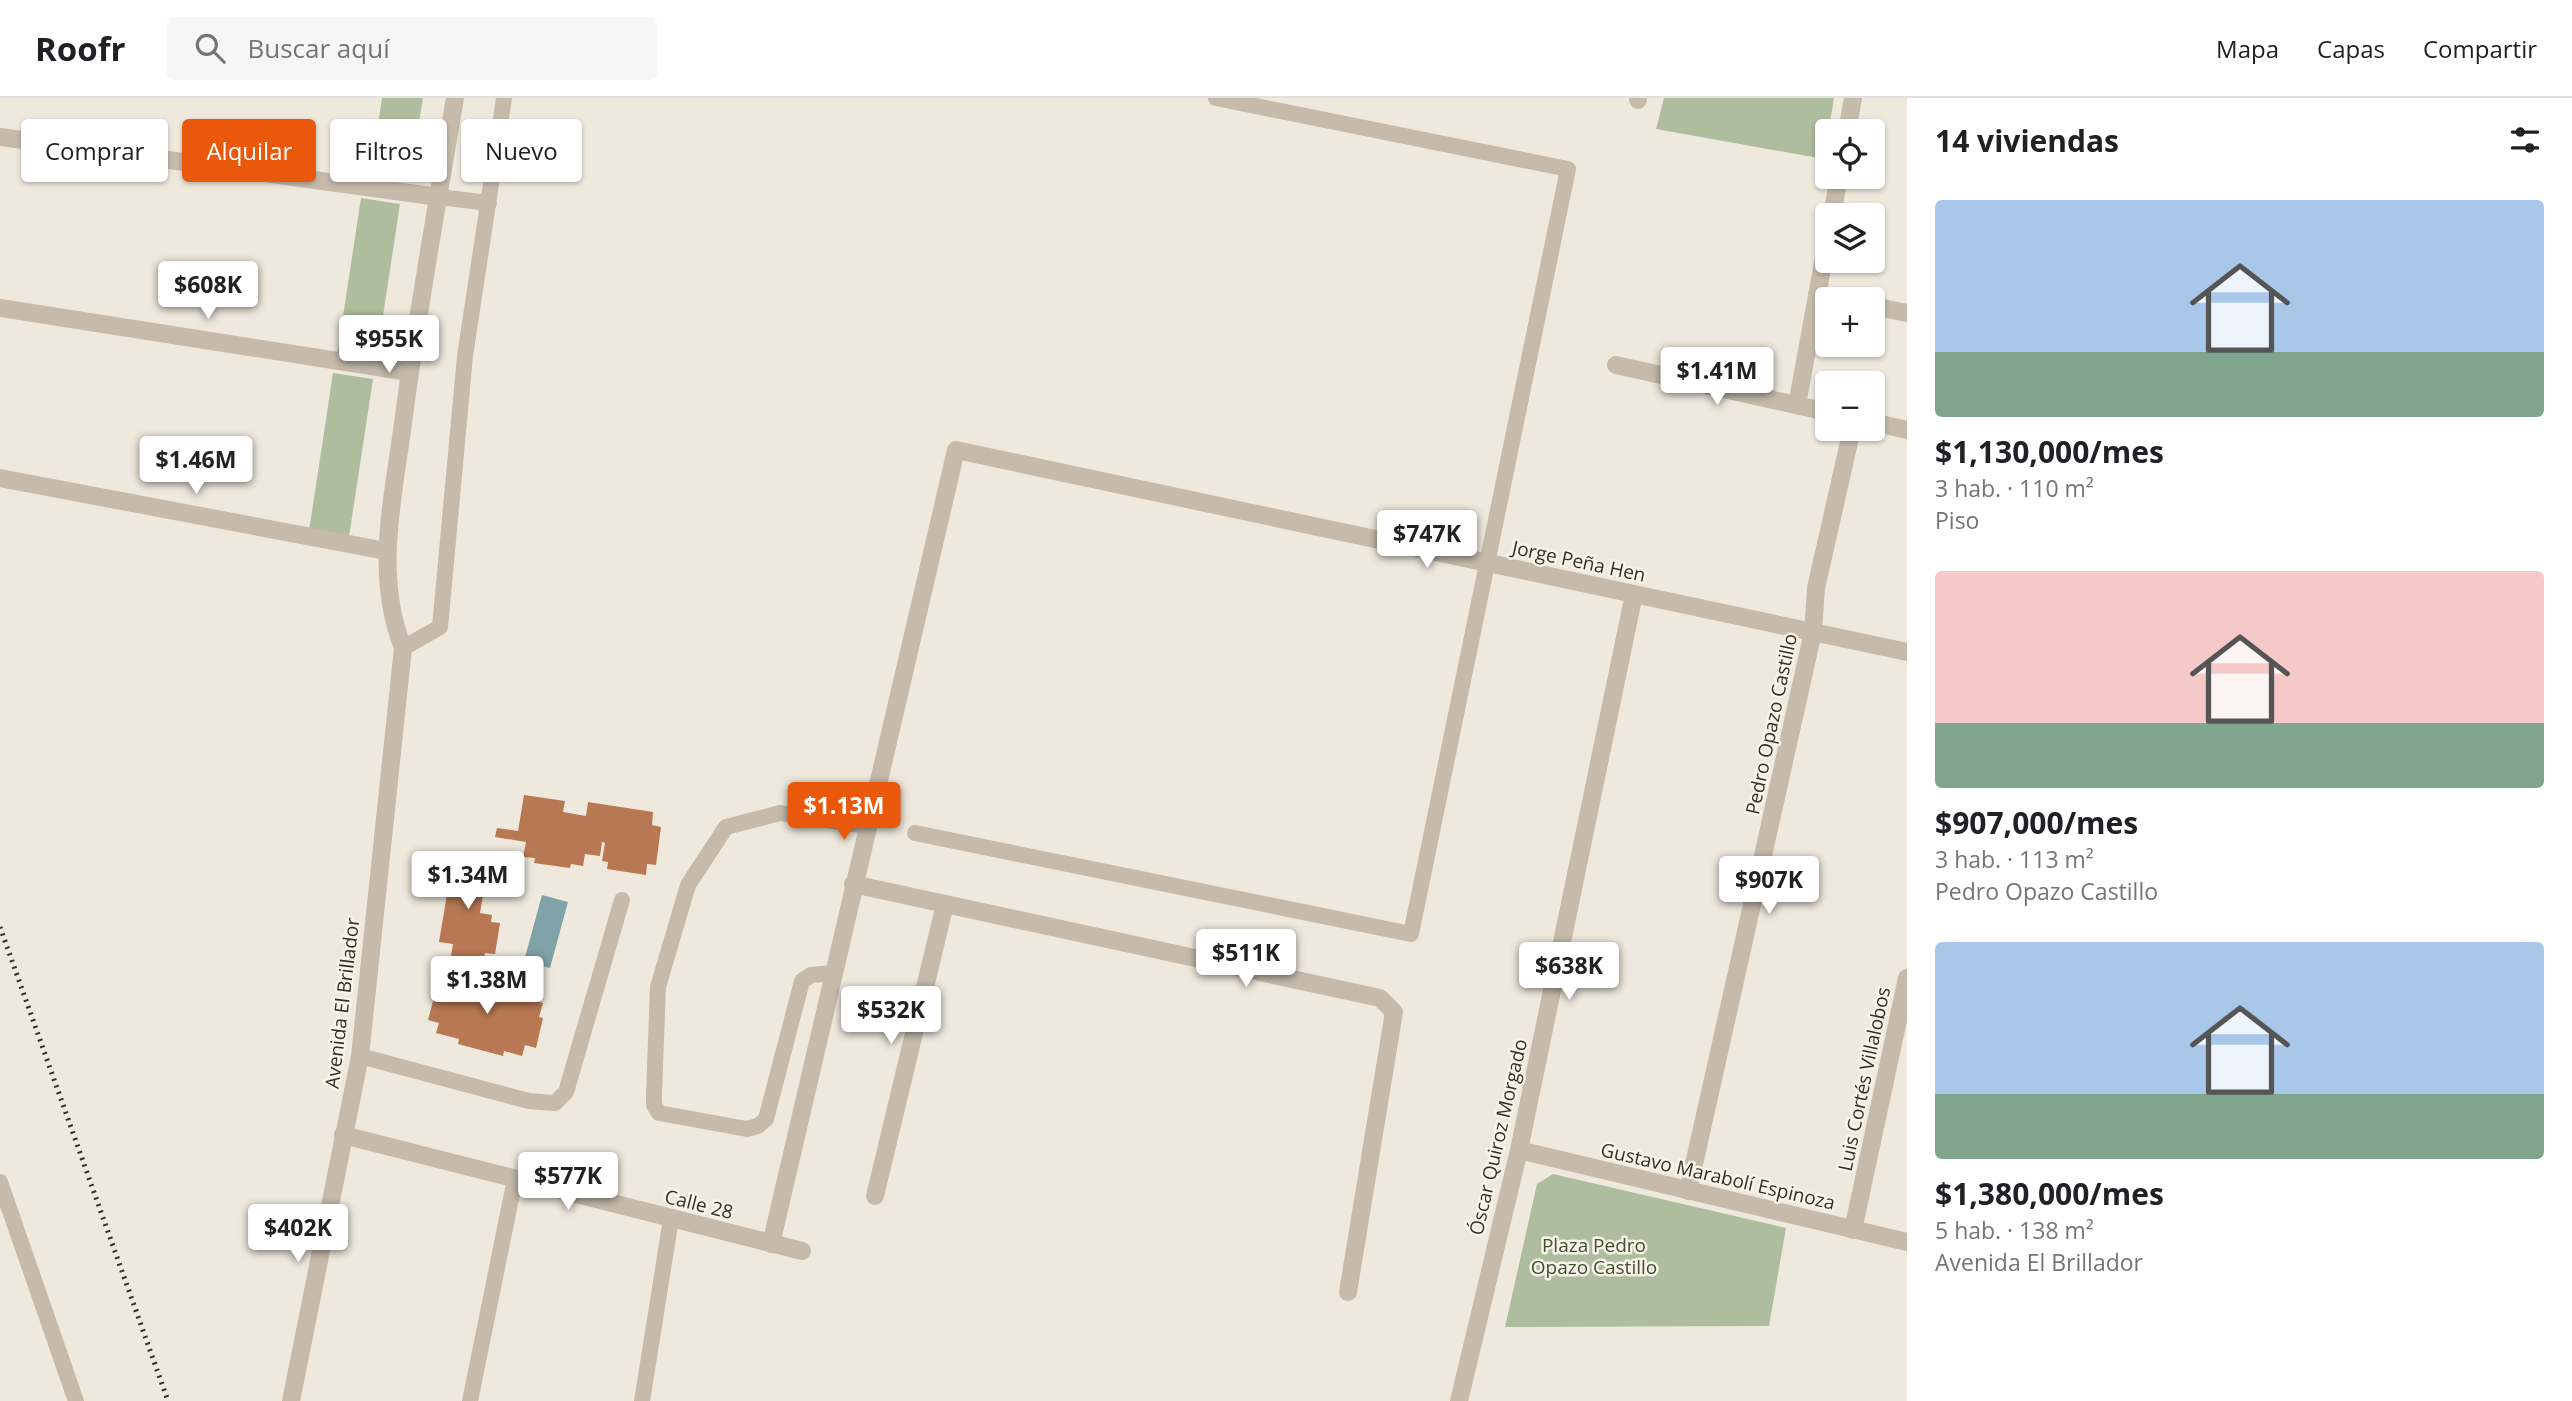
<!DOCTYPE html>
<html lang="es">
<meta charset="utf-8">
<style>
body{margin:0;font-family:"Open Sans",sans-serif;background:#f6f6f6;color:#202124;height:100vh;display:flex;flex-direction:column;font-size:26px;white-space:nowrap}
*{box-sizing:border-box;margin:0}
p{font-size:23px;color:#757577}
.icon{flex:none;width:38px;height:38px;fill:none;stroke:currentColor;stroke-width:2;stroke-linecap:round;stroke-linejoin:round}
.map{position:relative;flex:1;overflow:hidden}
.drawer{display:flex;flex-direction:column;background:#fff;width:665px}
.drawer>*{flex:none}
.top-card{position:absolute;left:21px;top:21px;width:665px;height:63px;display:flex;gap:14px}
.fabs{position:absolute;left:1815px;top:21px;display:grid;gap:14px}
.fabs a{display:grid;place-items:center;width:70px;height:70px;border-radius:7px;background:#fff;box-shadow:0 2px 5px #0004;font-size:35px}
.price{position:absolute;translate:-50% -60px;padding:0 16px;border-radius:7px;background:#fff;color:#222;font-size:23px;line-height:46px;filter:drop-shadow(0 2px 4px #0008)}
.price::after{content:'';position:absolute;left:50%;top:42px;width:21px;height:16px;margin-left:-10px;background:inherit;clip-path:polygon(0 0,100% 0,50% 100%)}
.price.selected{background:#ea580c;color:#fff}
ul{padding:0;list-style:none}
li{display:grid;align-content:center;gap:14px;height:371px;padding:0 28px}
li span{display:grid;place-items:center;height:217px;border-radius:7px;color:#555}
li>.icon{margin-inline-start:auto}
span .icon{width:126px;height:126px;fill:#fffc;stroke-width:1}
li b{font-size:30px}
h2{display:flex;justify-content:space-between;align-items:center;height:84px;padding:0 28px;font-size:30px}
.tag{padding:0 24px;border-radius:7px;background:#fff;box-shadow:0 2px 5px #0004;font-size:24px;line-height:63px}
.tag.selected{background:#ea580c;color:#fff}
header{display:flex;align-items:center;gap:42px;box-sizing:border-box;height:98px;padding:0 35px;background:#fff;border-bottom:2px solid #e0e0e0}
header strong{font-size:33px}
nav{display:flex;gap:38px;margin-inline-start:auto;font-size:24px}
.search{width:490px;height:63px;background:#f6f6f6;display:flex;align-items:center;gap:18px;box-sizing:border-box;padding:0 24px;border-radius:7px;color:#757577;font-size:26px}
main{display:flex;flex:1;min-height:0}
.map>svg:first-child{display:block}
</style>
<header>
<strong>Roofr</strong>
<div class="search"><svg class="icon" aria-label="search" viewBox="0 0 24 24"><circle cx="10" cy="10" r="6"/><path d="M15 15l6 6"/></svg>Buscar aquí</div>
<nav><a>Mapa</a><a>Capas</a><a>Compartir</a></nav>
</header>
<main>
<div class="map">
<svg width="1907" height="1303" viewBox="0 0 1907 1303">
<rect width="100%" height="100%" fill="#efe9dd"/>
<path fill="#afbd9f" d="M 382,0 L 423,0 L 410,81 L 371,75 Z
M 1664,0 L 1834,0 L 1824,61 L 1656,31 Z
M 361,100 L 400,106 L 376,264 L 337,258 Z
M 333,275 L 373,281 L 349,439 L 309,433 Z
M 1553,1076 L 1786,1130 L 1769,1228 L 1505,1229 L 1537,1086 Z"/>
<path fill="#80a2a9" d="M 542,797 L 568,804 L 550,870 L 524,863 Z"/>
<path fill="#b87853" d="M 524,697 L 565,703 L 563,714 L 586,718 L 588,704 L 653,714 L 652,727 L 661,729 L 656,767 L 647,766 L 646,777 L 607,771 L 608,764 L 602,763 L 605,745 L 602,744 L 600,758 L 585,756 L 583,768 L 571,766 L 570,770 L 534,765 L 535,760 L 523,759 L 526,744 L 495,739 L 497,730 L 518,733 Z
M 454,755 L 489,761 L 480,815 L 492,817 L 491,824 L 500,825 L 495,856 L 485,855 L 483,863 L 451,858 L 453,846 L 439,844 Z
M 449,878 L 482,887 L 484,879 L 512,887 L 509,896 L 543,905 L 539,919 L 543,920 L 536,950 L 525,947 L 522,958 L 504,953 L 503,958 L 458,946 L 459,941 L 436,935 L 439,925 L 428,922 L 437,888 L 446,890 Z"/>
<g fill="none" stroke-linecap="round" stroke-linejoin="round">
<path stroke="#c6bbab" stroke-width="16" d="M 439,99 L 489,105
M 403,550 L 440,529 L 465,258 L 504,0
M 915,735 L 1411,836 L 1568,71 L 1216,0
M 833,875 L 811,877 L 802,883 L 766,1021 L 758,1028 L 747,1031 L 659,1015 L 654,1007 L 654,995 L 658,889 L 688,787 L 726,729 L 780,715 L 867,728
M 360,958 L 529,1003 L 555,1005 L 566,994 L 622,802
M 0,1084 L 76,1303
M 470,1303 L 515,1081
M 642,1303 L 671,1121"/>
<path stroke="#c6bbab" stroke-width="18" d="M 1638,2 L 1638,0
M 1847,33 L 1853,0
M 0,39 L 439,99
M 1832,117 L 1839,79
M 1817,196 L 1842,201
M 1872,208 L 1907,215
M 0,210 L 409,274
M 1616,267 L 1827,314
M 1797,307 L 1827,143
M 1872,324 L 1907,332
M 0,380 L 386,453
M 853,786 L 1380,900 L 1394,914 L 1348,1194
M 343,1037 L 802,1153
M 1519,1052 L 1907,1144
M 1688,1093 L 1813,534 L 1816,490 L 1852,331
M 875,1098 L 945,806
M 1853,1132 L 1907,880
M 771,1146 L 956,352 L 1907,554
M 1459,1303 L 1519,1052 L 1634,496"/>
<path stroke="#c6bbab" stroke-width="18" d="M 291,1303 L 360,958 L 403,550 C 374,477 393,401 403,325 C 417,216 437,108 455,0"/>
<path stroke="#352e29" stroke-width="5" stroke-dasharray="2 5" stroke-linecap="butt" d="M 0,829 L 168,1303"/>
</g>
<g text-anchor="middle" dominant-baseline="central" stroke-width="5" stroke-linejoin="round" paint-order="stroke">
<g font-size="19" fill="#352e29" stroke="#f7f3e9">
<text transform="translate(1579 463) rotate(12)">Jorge Peña Hen</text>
<text transform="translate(1771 626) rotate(-78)">Pedro Opazo Castillo</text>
<text transform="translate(342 905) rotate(-83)">Avenida El Brillador</text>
<text transform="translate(1864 981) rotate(-78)">Luis Cortés Villalobos</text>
<text transform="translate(1498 1039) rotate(-77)">Óscar Quiroz Morgado</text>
<text transform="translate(1718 1078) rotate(13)">Gustavo Marabolí Espinoza</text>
<text transform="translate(699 1106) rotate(14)">Calle 28</text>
</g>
<g font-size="19" fill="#405030" stroke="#f7f3e9">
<text x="1594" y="1147">Plaza Pedro<tspan x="1594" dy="22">Opazo Castillo</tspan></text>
</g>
</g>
</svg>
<div class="fabs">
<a><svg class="icon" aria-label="locate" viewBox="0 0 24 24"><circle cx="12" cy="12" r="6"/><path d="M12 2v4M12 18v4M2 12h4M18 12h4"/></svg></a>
<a><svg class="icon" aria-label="layers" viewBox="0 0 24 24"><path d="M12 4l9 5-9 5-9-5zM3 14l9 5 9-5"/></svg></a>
<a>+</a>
<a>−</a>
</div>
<b class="price" style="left:208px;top:223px">$608K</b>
<b class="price" style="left:389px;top:277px">$955K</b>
<b class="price" style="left:1717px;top:309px">$1.41M</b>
<b class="price" style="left:196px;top:398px">$1.46M</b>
<b class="price" style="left:1427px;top:472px">$747K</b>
<b class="price selected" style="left:844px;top:744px">$1.13M</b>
<b class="price" style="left:468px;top:813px">$1.34M</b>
<b class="price" style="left:1769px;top:818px">$907K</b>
<b class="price" style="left:1246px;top:891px">$511K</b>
<b class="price" style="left:1569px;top:904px">$638K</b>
<b class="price" style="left:487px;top:918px">$1.38M</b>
<b class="price" style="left:891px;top:948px">$532K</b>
<b class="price" style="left:568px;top:1114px">$577K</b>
<b class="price" style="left:298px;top:1166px">$402K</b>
<div class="top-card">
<a class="tag">Comprar</a>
<a class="tag selected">Alquilar</a>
<a class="tag">Filtros</a>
<a class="tag">Nuevo</a>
</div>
</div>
<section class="drawer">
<h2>14 viviendas<svg class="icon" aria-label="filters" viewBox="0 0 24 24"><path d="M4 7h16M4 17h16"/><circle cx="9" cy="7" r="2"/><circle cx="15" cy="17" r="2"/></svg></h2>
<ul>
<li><span style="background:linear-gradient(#a9c7e8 70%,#7fa58c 0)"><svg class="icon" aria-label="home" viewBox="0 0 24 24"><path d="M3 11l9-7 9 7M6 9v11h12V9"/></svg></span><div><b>$1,130,000/mes</b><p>3 hab. · 110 m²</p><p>Piso</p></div></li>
<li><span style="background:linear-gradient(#f6c9c9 70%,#7fa58c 0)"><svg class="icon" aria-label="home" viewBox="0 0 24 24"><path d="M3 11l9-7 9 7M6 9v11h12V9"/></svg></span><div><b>$907,000/mes</b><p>3 hab. · 113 m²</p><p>Pedro Opazo Castillo</p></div></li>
<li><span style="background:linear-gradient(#a9c7e8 70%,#7fa58c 0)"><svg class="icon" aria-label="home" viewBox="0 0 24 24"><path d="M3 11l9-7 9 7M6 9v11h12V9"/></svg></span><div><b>$1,380,000/mes</b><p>5 hab. · 138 m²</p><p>Avenida El Brillador</p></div></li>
</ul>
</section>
</main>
